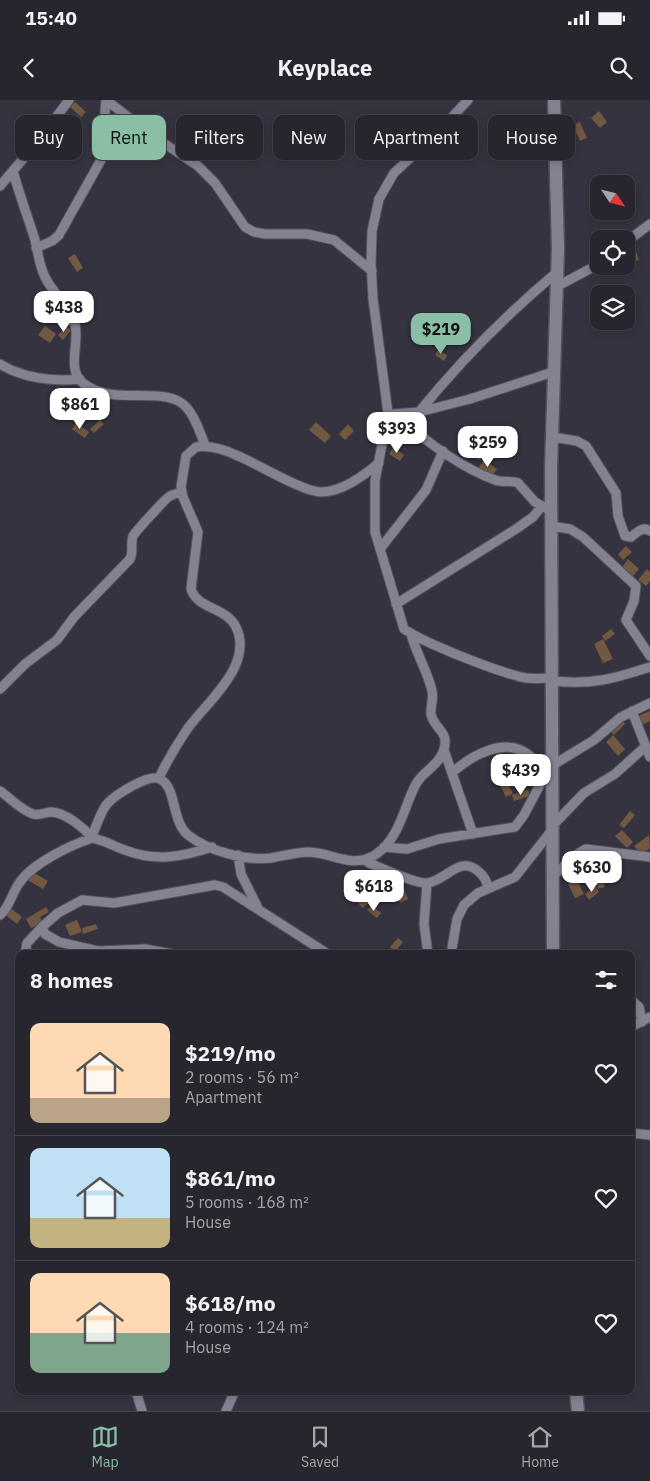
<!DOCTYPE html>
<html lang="en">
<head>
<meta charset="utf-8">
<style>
	body { margin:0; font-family:"IBM Plex Sans",sans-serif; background:#2f2e37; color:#f1f3f6; height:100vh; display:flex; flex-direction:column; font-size:19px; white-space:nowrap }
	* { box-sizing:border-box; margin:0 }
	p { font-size:16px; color:#a4a5aa }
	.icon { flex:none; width:28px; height:28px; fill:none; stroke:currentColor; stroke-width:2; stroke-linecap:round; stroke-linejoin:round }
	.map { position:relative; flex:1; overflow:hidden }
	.side { position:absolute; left:15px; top:850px; width:620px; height:445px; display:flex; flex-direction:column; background:#27262f; border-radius:10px; box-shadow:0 2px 8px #0003,0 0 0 1px #43434b }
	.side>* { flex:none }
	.hud { position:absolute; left:15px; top:15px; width:620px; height:45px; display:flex; gap:10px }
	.needle { width:32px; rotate:125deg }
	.tools { position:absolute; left:590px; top:75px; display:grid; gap:10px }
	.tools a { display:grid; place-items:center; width:45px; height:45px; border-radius:10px; background:#27262f; box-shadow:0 2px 8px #0003,0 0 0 1px #43434b; font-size:25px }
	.price { position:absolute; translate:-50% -42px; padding:0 11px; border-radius:10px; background:#fff; color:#222; font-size:16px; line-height:32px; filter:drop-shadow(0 1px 2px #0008) }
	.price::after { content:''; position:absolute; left:50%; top:30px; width:15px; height:11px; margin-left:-8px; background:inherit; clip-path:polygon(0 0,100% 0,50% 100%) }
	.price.selected { background:#8abfa5; color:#111 }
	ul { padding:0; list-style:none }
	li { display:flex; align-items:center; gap:15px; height:125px; padding:0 15px }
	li+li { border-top:1px solid #43434b }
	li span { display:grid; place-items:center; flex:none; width:140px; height:100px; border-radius:10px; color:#555 }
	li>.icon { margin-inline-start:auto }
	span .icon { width:60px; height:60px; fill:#fffc; stroke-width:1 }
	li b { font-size:21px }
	h2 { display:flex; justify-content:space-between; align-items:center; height:60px; padding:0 15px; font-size:21px }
	.tag { padding:0 18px; border-radius:10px; background:#27262f; box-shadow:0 2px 8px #0003,0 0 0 1px #43434b; font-size:18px; line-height:45px }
	.tag.selected { background:#8abfa5; color:#111 }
	.status { display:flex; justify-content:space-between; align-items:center; height:35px; padding:0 25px; background:#27262f; direction:ltr }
	.status svg { height:14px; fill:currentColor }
	header { display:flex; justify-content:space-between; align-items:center; height:65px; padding:0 15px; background:#27262f; font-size:22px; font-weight:700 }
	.tab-bar { display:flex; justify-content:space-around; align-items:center; height:70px; border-top:1px solid #43434b; background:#27262f; font-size:14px; color:#a4a5aa }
	.tab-bar a { display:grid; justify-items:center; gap:2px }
	.tab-bar .selected { color:#8abfa5 }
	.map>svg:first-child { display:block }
	.building { fill:#715841 }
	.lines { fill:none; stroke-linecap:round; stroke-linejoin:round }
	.street-casing { stroke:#53525c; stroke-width:11 }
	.secondary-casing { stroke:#53525c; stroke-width:15 }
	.street { stroke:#848291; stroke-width:9 }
	.secondary { stroke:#848291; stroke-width:12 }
</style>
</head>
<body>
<div class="status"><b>15:40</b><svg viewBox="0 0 49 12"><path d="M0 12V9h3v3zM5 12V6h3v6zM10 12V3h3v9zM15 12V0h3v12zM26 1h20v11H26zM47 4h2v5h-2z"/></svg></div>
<header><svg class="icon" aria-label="back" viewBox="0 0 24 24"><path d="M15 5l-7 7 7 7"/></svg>Keyplace<svg class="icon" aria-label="search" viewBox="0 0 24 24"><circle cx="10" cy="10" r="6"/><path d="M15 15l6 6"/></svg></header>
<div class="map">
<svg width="650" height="1311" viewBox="0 0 650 1311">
	<rect width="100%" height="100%" fill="#34333f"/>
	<path class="building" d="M75,2L86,12L81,17L70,7Z
		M115,11L120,15L112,25L107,21Z
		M599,11L607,22L600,28L591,18Z
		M580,22L587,38L580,41L573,25Z
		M109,35L121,45L116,50L104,40Z
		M634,145L639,160L626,164V148Z
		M75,154L83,168L77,172L68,158Z
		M45,226L56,234L50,243L38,235Z
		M66,226L71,230L63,240L58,235Z
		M438,250L447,255L444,261L435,255Z
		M100,320L104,324L94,333L90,329Z
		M316,322L331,336L325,343L309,330Z
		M76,323L89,332L85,338L72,329Z
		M348,324L354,331L345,340L339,334Z
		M480,331L484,339L473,345L469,337Z
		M502,344L507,352L496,359L491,351Z
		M472,345L483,355L479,360L468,351Z
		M394,347L404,355L400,361L389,354Z
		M484,360L497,369L491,377L479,367Z
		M626,446L632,452L623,460L618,454Z
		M628,459L639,469L633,476L622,467Z
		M647,469L650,472V481L646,486L638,480Z
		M611,529L615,534L605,541L602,536Z
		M603,539L613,559L603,563L594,544Z
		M650,611V621L639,626L635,617Z
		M622,620L625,624L614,635L610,631Z
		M613,635L625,649L618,656L606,642Z
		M503,662L507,670L494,676L490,667Z
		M506,680L513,694L506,697L499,683Z
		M528,690L530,696L514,701L512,695Z
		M630,711L635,715L624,728L619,725Z
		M622,730L633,742L627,748L615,736Z
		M649,735L650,748L641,755L634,746Z
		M586,754L591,760L579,772L573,766Z
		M600,770L605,787L598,789L593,772Z
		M31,771L48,781L43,789L26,779Z
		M369,771L372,776L363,782L360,777Z
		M577,780L584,794L575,798L568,784Z
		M595,786L599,792L589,800L585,794Z
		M404,789L408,799L400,803L396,793Z
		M361,791L369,803L362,808L353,796Z
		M371,805L381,813L377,818L367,810Z
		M9,807L22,817L17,824L4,814Z
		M46,807L49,812L40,817L43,823L31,828L26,819Z
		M77,820L82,832L70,836L65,825Z
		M96,824L98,829L83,834L82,828Z
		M398,838L403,842L395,852L390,847Z"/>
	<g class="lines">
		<g class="street-casing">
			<path id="street" d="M106,0L153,36L198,66L215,83L245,127L254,132L265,134H307L334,140L372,171
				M468,0L439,31L394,73L379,99L372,131L371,163L373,199L388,313L375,381V432L404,529C426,544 500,573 526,578C535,579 544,578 553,578
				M13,71C19,94 28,117 35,140C38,152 39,165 45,177C53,194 70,206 75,225C80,242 66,269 83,283C113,308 167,283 187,308C196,318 200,333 205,345
				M0,86L39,40L69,0
				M626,142L650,124
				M36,148L52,141L59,135L101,60L106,0
				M556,187L599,164
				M0,264C22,278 54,282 80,279
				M419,312C461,260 506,215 556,173
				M393,314L419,312L470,299L553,272
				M395,314C423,339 459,367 495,380C503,383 511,380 518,383L535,402L551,411
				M552,337L577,341L586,346L616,393L618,416L625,436L631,437C638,432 642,426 650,431
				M551,426L570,429L583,437L636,486L634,501L626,520L650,556
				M380,449L426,390L443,351
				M396,504L516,429L533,417L541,407
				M553,581C593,585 612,579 650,567
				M0,589L25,564L57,540L74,517L130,459C134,451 130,444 133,436C135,432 167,397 170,396C174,394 178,393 182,392
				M632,611L650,657
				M444,650L473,734
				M553,665L594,640L621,617L650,603
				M453,672C471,656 506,635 530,656C536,662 540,669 545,674
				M159,678C167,661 177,644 188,628C208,601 254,565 236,527C226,507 197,509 191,489L198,432L183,397L181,387L186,356L196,347C210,345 223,349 236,355C256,363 303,392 321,392C342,392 363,376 379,363
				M0,691C10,698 21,710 33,714C39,716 46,712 52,712C66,713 84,728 92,738C104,740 113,746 125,750C155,762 182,757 212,747
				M553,725L584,693L615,674L646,646
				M384,747L407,749L439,739L515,727L524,715L551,664
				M238,755L241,774L259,810L328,854
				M365,760L369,763C382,768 416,784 427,783C447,781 459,754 479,772C484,776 487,782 488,788
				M554,775L579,753L586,749L650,757
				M427,783L424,824L428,854
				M0,815C10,807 12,792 20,782C33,763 71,745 92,738C94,730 102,710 107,704C115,695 149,673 160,679C177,687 171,721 188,735C208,751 246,761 271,758C284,756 296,752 309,752C333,753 352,769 375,755C400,739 403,708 416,684C423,671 438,666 443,652C451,631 434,630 431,614C430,607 434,599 432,591C428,572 416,553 411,534
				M42,827L45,834L59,842L98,851L145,849L172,854
				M452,848L457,819L464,805L478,793L515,777L552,730
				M25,854L27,843L42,827L58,813L82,800L114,803L215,785L223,787L259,810
				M631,900L639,907L642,922
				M631,927L650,917
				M631,1033L650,1035
				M136,1291L142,1311
				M226,1311L235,1291"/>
		</g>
		<g class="secondary-casing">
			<path id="secondary" d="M553,854L551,369L558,148L554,0
				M576,1291L578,1311"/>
		</g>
		<use href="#street" class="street"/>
		<use href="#secondary" class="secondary"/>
	</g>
</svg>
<div class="tools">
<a><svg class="needle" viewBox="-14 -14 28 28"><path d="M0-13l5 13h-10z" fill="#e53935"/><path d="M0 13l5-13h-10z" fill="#a4a5aa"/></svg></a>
<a><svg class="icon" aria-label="locate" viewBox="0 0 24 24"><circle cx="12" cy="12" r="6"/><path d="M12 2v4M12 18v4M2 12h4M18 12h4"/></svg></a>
<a><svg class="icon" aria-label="layers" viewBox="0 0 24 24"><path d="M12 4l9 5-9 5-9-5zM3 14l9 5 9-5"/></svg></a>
</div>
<b class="price" style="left:64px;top:233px">$438</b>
<b class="price selected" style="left:441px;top:255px">$219</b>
<b class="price" style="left:80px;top:330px">$861</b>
<b class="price" style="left:397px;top:354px">$393</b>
<b class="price" style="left:488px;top:368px">$259</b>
<b class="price" style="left:521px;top:696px">$439</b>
<b class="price" style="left:592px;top:793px">$630</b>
<b class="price" style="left:374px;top:812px">$618</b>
<div class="hud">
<a class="tag">Buy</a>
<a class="tag selected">Rent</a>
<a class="tag">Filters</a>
<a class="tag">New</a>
<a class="tag">Apartment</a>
<a class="tag">House</a>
</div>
<section class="side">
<h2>8 homes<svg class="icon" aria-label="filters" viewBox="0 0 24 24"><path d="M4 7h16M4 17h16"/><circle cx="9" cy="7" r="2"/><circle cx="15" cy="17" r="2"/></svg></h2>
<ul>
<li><span style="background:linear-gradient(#ffd9b3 75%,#b9a48a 0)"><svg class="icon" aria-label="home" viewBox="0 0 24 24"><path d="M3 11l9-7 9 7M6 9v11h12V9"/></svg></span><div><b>$219/mo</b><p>2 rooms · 56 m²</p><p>Apartment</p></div><svg class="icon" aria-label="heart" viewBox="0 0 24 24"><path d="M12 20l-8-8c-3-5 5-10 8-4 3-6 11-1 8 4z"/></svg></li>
<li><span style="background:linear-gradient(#bfe0f5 70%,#c2b280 0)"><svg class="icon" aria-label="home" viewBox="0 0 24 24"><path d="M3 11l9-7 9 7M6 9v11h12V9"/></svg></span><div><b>$861/mo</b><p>5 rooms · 168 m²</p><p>House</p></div><svg class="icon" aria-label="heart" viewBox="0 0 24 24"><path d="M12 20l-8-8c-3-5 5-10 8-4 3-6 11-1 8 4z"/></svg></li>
<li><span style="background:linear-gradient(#ffd9b3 60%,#7fa58c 0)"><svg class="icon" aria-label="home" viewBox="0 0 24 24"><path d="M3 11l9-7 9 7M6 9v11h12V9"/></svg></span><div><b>$618/mo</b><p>4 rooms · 124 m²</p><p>House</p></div><svg class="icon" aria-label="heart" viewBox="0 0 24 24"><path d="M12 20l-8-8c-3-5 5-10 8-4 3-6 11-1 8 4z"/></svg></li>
</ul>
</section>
</div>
<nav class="tab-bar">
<a class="selected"><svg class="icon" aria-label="map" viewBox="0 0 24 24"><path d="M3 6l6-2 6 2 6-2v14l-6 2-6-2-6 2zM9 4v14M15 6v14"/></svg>Map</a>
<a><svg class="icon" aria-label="saved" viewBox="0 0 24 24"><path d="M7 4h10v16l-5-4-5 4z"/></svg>Saved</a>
<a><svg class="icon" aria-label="home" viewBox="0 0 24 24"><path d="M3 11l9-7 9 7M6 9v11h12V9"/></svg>Home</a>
</nav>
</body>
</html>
